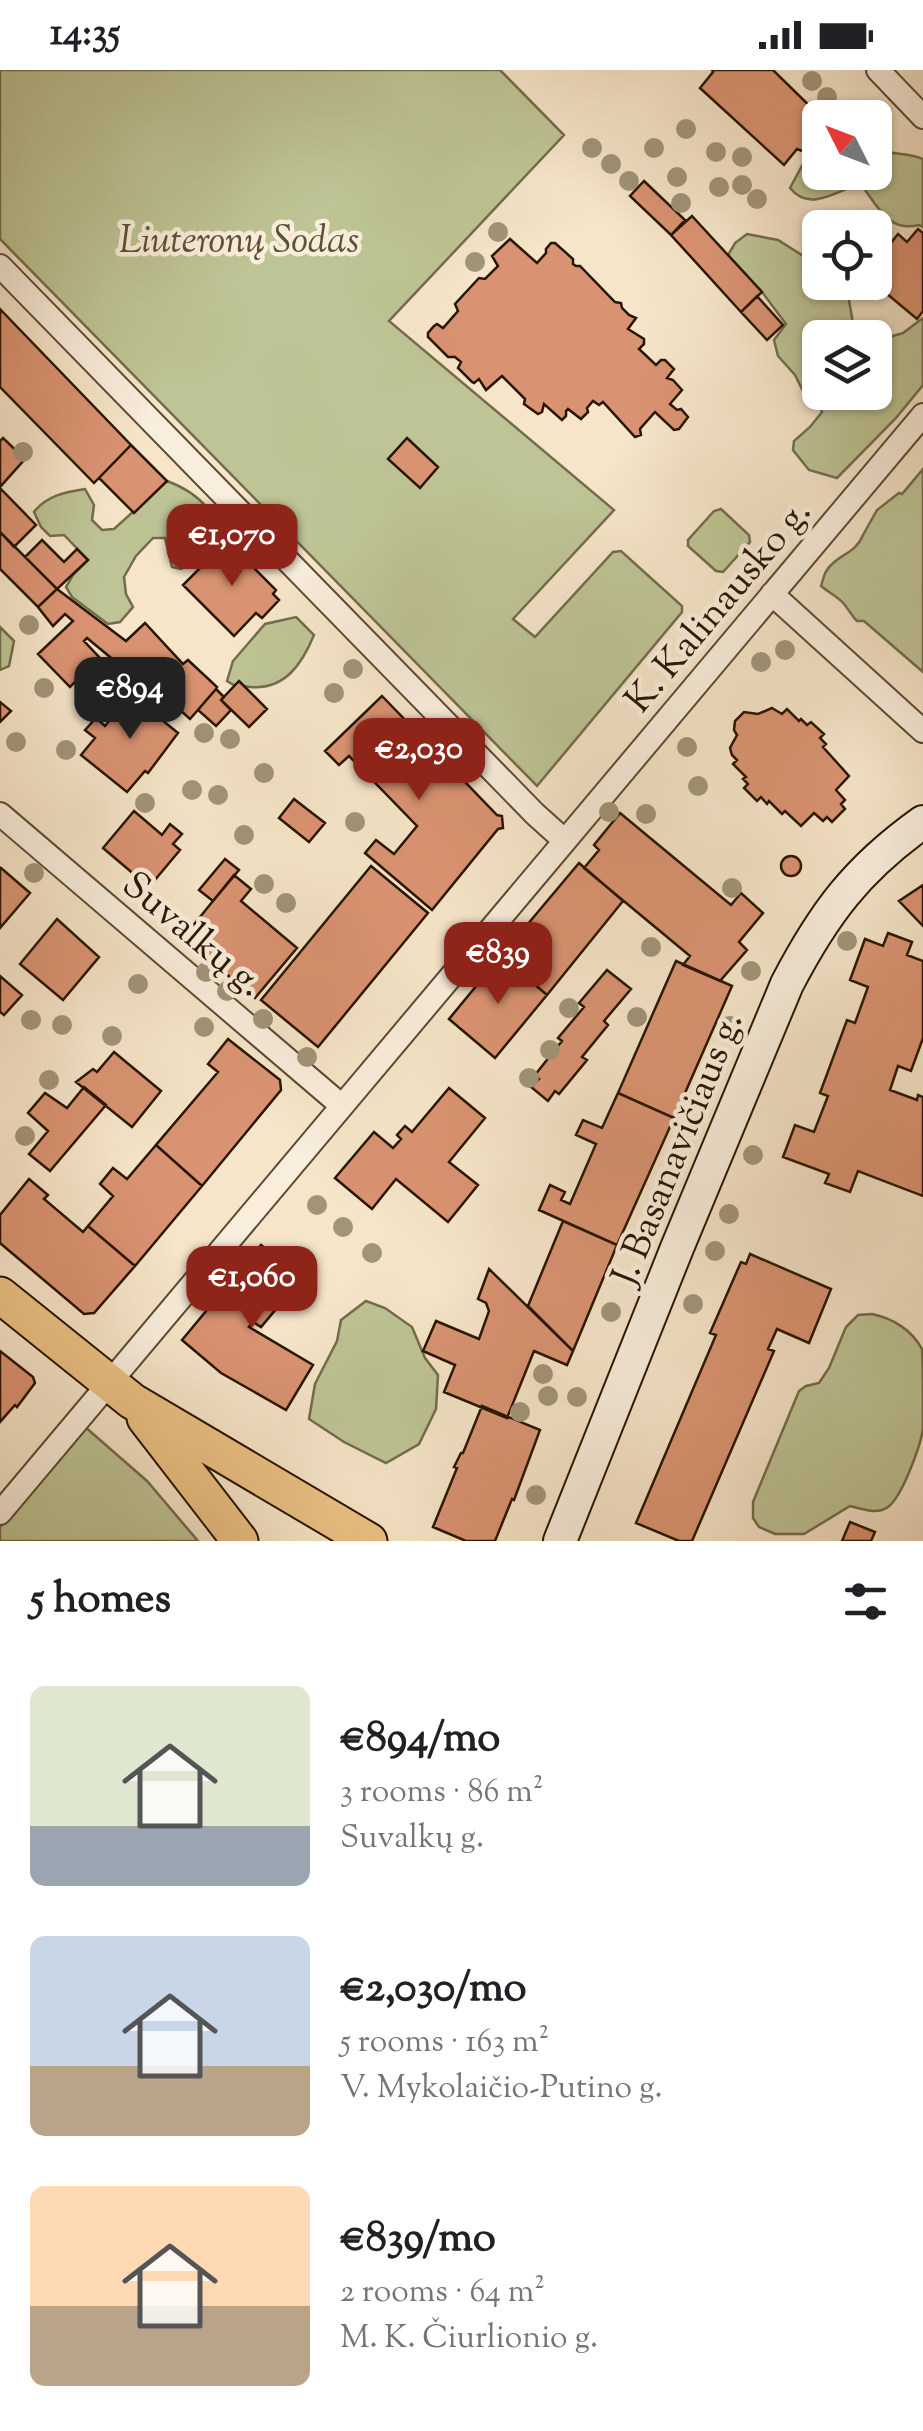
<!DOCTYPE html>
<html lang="en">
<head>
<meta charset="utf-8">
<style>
	body { margin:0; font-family:"Sorts Mill Goudy",serif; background:#f2f2f2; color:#202124; height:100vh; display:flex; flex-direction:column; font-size:38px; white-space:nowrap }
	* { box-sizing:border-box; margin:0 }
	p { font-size:32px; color:#757577 }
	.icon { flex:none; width:55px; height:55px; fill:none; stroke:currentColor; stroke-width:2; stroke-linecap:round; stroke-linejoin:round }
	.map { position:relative; height:1471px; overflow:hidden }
	.panel { display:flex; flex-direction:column; background:#fff; flex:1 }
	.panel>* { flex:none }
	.needle { width:65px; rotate:312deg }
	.tools { position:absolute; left:802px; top:30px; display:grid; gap:20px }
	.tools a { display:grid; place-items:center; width:90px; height:90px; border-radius:15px; background:#fff; box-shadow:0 2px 8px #0004; font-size:50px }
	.price { position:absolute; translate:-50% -85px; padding:0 22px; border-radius:20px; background:#8f2418; color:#fff; font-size:32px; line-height:65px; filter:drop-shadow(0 2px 5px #0008) }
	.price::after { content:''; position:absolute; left:50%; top:60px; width:30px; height:22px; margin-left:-15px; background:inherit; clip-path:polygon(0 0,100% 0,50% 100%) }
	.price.current { background:#222; color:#fff }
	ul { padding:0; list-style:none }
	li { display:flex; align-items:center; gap:30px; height:250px; padding:0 30px }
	li span { display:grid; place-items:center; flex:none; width:280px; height:200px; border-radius:15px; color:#555 }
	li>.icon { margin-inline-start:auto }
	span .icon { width:120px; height:120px; fill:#fffc; stroke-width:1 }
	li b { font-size:42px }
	h2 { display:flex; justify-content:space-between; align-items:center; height:120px; padding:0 30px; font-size:42px }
	.status { display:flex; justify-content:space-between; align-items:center; height:70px; padding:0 50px; background:#fff; direction:ltr }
	.status svg { height:28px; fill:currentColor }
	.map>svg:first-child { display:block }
	.green { fill:#bec495; stroke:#736c4b; stroke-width:2.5 }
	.building { fill:#da9372; stroke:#281501; stroke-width:2.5 }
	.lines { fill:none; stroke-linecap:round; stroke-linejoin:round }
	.street-casing { stroke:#5c4933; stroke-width:26 }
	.secondary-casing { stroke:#281501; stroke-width:36 }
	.primary-casing { stroke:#281501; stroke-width:39 }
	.street { stroke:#f9eedc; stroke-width:22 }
	.secondary { stroke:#f9eedc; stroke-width:32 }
	.primary { stroke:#ebc284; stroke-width:35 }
	.tree { fill:#a19478 }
	.labels { text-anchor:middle; stroke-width:9; stroke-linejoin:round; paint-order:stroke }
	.park-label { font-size:38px; font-style:italic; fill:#5c5235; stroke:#f9eedc }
	.street-label { font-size:38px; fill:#281501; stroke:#f9eedc }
</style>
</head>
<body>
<div class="status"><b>14:35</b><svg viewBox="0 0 49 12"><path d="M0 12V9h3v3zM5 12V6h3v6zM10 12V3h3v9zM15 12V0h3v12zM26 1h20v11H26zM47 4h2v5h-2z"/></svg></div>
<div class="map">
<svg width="923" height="1471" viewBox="0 0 923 1471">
	<rect width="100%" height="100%" fill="#f6e5c9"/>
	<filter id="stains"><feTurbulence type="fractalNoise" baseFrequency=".002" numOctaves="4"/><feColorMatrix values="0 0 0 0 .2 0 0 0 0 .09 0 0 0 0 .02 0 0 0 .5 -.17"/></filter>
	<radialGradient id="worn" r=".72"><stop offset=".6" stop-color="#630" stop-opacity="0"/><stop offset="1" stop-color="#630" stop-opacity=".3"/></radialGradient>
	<path class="green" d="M0,0H500L564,65L389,251L614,440L513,549L535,567L613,482L621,481L682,536V542L537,716L0,169Z
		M875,79C891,85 907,82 923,89V157L919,155C888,163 877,135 860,113C836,122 809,142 790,118L803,94L820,83V102H875Z
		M747,164L778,170L805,187L820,191V212L846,213L854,259L868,267L820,268V322H875V271L903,263L923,248V315L896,348L837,408L809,400L793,380L794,371L810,357L822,342L817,327L803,321L795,305L778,286L774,270L786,254L762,222L728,185L735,173Z
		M923,399V602L864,551H857C851,545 849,540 844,534C840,528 828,522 821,516C823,510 824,504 827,500C837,484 855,485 863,465L877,440L899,423L902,424Z
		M167,411C194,421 233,449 208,481C202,488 190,494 181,499L172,497L165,468H153L136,486L124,507L126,524L133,537L120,552L108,554L72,527L66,517L73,505L88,490L64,465L50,466L41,457L34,442C46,426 65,422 85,419L94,435L92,450L102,460L114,459Z
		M721,439L749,465L750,472L723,502L716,501L688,476V470L714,441Z
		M296,547L314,565C302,594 285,620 250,617C240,616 235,617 227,611L233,591L265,554Z
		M0,557L14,571L9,596L0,600Z
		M366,1231L385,1238L412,1257L425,1288L438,1305L436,1339L419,1374L386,1393L344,1372L309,1349L315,1314L337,1271L341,1250Z
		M872,1244C892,1248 912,1260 922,1279C923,1288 923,1346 923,1358C921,1375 902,1427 888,1437C877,1445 863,1439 850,1436L804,1464H775L759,1457L753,1448V1432L799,1321L806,1316L819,1313L829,1298L846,1257L858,1245Z
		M84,1356L147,1411L198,1471H0V1457Z"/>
	<path class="building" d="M712,0H773L822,48L820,54L810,66L811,73L809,78L802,81L797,79L784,95L700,18L713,2Z
		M644,111L685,150L671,165L630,126Z
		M692,146L762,222L741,242L671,165Z
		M918,159L923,163V241L917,249L874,213L887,198L877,190L898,164L907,172Z
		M510,169L537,193L546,183V179L551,173H555L573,189V194L576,196H580L615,232L621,233L622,238L629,245L636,248L628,259L644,269V274L639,279L656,295L661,290H665L674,299L667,308L673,310L682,320L670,334L677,340L681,339L688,347L679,359L674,360L655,342L640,359L641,365L635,367L603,332L599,335L593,331L587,338L588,342L581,349L568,339L566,341V346L562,350L544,334L542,342L538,344L524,334L525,329L502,306L486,320L479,309L474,313L472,312L458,298L461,292L455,287H448L428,267V263L434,256L437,254L443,258L458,241L455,234L479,208L485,209L498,196L492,186Z
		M757,226L783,255L767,270L741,242Z
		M0,239L131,375L94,413L0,317Z
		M3,368L25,389L0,417V371Z
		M407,368L438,397L420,418L388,389Z
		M131,375L167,411L134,443L99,408Z
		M0,418L36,455L14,477L0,462Z
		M0,462L57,519L38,537L0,499Z
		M42,470L64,492L77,479L88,490L57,519L25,487Z
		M227,471L276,520L273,524L279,530L262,548L256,543L234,566L183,515Z
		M57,519L126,571L145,553L183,594L188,590L217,617L216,619L190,649L149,612L141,620L113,596L116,592L87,568L84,571L99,587L70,617L38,584L73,551L65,544L53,556L38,537Z
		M239,611L267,639L249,657L221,630Z
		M216,619L224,627L221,630L231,640L216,656L198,640Z
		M130,625L143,636L150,627L168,642L162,650L178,663L148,703L145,701L127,722L81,685L95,668L85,660L96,648L105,656Z
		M382,626L497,745L502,746L503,758L498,759L432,840L365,783L376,770L394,784L417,756L349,686L339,695L325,681Z
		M0,632L11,641L0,652Z
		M772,638L782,644L787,639L799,651L801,649L807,655L811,652L824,664L820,668L826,674L823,677L849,706L836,720L845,730L841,734L845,739L832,752L827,747L823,751L814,743L801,756L785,741L782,744L769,731L767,734L761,727L757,731L744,718L748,714L743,709L746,707L733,694L737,690L732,685L730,678L737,665L734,660L735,651L744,642L758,644Z
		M294,729L325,753L309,772L279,748Z
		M134,741L162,765L170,754L182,764L173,774L180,780L149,817L103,778Z
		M620,743L731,835L741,823L763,843L739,872L747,880L720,911L683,895L690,886L584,798L599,780L594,775Z
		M781 796a10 10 0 1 1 20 0a10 10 0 1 1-20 0Z
		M225,789L239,800L213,831L199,820Z
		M579,793L623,831L547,925L501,886Z
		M371,796L428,843L318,977L261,930Z
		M1,798L30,823L0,858V800Z
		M234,805L251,819L241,831L297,878L255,928L183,868Z
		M923,815V856L899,831Z
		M57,849L99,887L63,930L20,894Z
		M888,863L912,872L907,885L923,891V968L911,1001L898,996L890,1020L917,1030L918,1025L923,1027V1126L858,1101L850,1122L825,1113L829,1104L783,1087L795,1055L814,1062L828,1026L820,1023L847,950L855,953L868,917L850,910L865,869L883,876Z
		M501,886L547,925L495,988L449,949Z
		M676,891L732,916L674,1048L618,1023Z
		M607,900L631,919L604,951L608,955L582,987L587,990L559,1024L555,1021L548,1031L531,1017L539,1009L535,1005L562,971L558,968L584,937L579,933Z
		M0,906L22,925L4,945L0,942Z
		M228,969L280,1010L281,1020L202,1116L156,1075L218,1002L208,994Z
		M114,982L161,1021L132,1057L76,1012L93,999L97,1002Z
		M84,1017L106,1035L50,1101L29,1084L48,1061L28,1043L45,1023L67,1038Z
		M449,1018L485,1048L449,1092L478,1115L448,1152L396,1109L372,1139L335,1108L374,1062L393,1078L401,1069L397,1065L405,1056L412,1062Z
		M618,1023L674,1048L617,1175L539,1140L550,1115L565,1122L561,1130L570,1134L596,1074L576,1065L583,1050L602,1058Z
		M156,1075L202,1116L135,1196L88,1156L113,1126L100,1114L113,1098L127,1109Z
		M29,1109L48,1125L44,1129L83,1162L88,1156L135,1196L94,1243L84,1244L0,1173V1145Z
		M563,1151L617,1175L573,1281L528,1236Z
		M261,1175L302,1208L261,1257L253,1252L249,1257L313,1295L286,1340L221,1303L182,1270Z
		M750,1184L831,1219L809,1273L777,1259L768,1279L774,1281L692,1471H679L636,1453L716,1265L710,1263L741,1192L746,1194Z
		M489,1199L573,1281L567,1295L534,1281L507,1348L444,1322L455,1295L423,1281L436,1251L479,1269L489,1241L486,1233L478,1229Z
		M0,1281L33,1307L35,1313L17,1337L15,1335L0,1352Z
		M482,1336L540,1360L514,1430L512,1429L495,1471H466L433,1457L457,1398L454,1397L461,1383H463Z
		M850,1452L875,1462L871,1471H842Z"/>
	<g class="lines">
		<g class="street-casing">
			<path id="street" d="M878,0L923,47
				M0,196L535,744L565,771
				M772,524L923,661
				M0,744L342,1036
				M0,1443L923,345"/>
		</g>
		<g class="secondary-casing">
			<path id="secondary" d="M560,1471L677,1178L787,914C824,843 857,799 923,752"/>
		</g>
		<g class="primary-casing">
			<path id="primary" d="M0,1225L132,1331L369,1471
				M145,1348L240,1471"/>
		</g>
		<use href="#street" class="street"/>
		<use href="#secondary" class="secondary"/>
		<use href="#primary" class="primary"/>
	</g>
	<g class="tree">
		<circle cx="812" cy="11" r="10"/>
		<circle cx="827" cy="27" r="10"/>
		<circle cx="686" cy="59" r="10"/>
		<circle cx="592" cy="78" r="10"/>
		<circle cx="654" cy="78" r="10"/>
		<circle cx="716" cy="82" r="10"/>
		<circle cx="742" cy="87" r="10"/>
		<circle cx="611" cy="94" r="10"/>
		<circle cx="677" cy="107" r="10"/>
		<circle cx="629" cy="111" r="10"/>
		<circle cx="742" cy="115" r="10"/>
		<circle cx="719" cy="117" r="10"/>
		<circle cx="757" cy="129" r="10"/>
		<circle cx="681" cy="133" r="10"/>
		<circle cx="498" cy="162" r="10"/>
		<circle cx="475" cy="192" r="10"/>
		<circle cx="23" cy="382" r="10"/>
		<circle cx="29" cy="555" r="10"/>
		<circle cx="785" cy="580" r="10"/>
		<circle cx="761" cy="592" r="10"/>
		<circle cx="353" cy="599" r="10"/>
		<circle cx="44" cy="618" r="10"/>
		<circle cx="334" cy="623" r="10"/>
		<circle cx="204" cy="663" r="10"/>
		<circle cx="230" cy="669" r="10"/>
		<circle cx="16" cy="672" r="10"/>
		<circle cx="687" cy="677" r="10"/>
		<circle cx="66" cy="680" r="10"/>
		<circle cx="264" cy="703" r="10"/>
		<circle cx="698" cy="716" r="10"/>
		<circle cx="192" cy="720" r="10"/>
		<circle cx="218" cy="725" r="10"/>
		<circle cx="145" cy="733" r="10"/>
		<circle cx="609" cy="742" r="10"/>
		<circle cx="646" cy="744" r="10"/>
		<circle cx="355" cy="752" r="10"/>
		<circle cx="244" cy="765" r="10"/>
		<circle cx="34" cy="803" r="10"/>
		<circle cx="264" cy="814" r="10"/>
		<circle cx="732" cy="818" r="10"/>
		<circle cx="286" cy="833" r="10"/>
		<circle cx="847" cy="871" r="10"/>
		<circle cx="651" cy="877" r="10"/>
		<circle cx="751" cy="901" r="10"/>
		<circle cx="206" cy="902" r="10"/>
		<circle cx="138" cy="914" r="10"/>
		<circle cx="227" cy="921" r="10"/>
		<circle cx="569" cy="938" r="10"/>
		<circle cx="637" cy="947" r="10"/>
		<circle cx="263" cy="949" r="10"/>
		<circle cx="31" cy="950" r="10"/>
		<circle cx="62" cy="955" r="10"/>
		<circle cx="730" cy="956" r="10"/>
		<circle cx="204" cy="957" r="10"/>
		<circle cx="112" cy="966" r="10"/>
		<circle cx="550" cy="980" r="10"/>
		<circle cx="307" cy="987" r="10"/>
		<circle cx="529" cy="1008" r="10"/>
		<circle cx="49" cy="1010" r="10"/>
		<circle cx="25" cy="1066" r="10"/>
		<circle cx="753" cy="1085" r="10"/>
		<circle cx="317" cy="1135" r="10"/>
		<circle cx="729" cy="1144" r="10"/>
		<circle cx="343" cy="1157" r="10"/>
		<circle cx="715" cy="1181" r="10"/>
		<circle cx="372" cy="1183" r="10"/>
		<circle cx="693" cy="1234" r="10"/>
		<circle cx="611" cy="1242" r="10"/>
		<circle cx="543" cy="1304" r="10"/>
		<circle cx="548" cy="1326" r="10"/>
		<circle cx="577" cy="1327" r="10"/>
		<circle cx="520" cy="1342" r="10"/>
		<circle cx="536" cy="1425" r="10"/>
	</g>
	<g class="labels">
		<g class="park-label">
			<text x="239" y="182">Liuteronų Sodas</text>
		</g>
		<g class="street-label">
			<text transform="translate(717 535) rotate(-50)" y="13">K. Kalinausko g.</text>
			<text transform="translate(194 863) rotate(40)" y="13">Suvalkų g.</text>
			<text transform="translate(676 1078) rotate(-68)" y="13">J. Basanavičiaus g.</text>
		</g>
	</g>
	<rect width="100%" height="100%" filter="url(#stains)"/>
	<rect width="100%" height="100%" fill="url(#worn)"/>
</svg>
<div class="tools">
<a><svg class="needle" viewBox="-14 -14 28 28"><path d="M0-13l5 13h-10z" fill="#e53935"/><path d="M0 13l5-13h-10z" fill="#757577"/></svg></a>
<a><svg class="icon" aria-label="locate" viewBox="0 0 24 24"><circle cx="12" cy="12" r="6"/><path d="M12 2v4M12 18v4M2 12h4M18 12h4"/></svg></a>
<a><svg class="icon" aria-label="layers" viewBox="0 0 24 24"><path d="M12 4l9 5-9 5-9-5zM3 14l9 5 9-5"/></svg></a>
</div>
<b class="price" style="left:232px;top:519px">€1,070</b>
<b class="price current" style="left:130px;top:672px">€894</b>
<b class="price" style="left:419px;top:733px">€2,030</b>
<b class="price" style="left:498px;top:937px">€839</b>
<b class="price" style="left:252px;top:1261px">€1,060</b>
</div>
<section class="panel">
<h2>5 homes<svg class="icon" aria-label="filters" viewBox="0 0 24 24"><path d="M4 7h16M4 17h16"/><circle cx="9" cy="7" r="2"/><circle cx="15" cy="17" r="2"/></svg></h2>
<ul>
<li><span style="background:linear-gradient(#dfe7d0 70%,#9aa5b1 0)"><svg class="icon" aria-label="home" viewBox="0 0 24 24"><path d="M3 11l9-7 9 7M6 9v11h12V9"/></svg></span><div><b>€894/mo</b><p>3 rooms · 86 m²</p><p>Suvalkų g.</p></div></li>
<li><span style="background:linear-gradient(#c9d6e8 65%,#b9a48a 0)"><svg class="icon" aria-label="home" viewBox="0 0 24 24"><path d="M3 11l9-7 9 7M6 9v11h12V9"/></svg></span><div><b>€2,030/mo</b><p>5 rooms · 163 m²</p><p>V. Mykolaičio-Putino g.</p></div></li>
<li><span style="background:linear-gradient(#ffd9b3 60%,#b9a48a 0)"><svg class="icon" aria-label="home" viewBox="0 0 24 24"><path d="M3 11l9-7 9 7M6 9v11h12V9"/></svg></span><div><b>€839/mo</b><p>2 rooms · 64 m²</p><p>M. K. Čiurlionio g.</p></div></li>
</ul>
</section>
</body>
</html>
